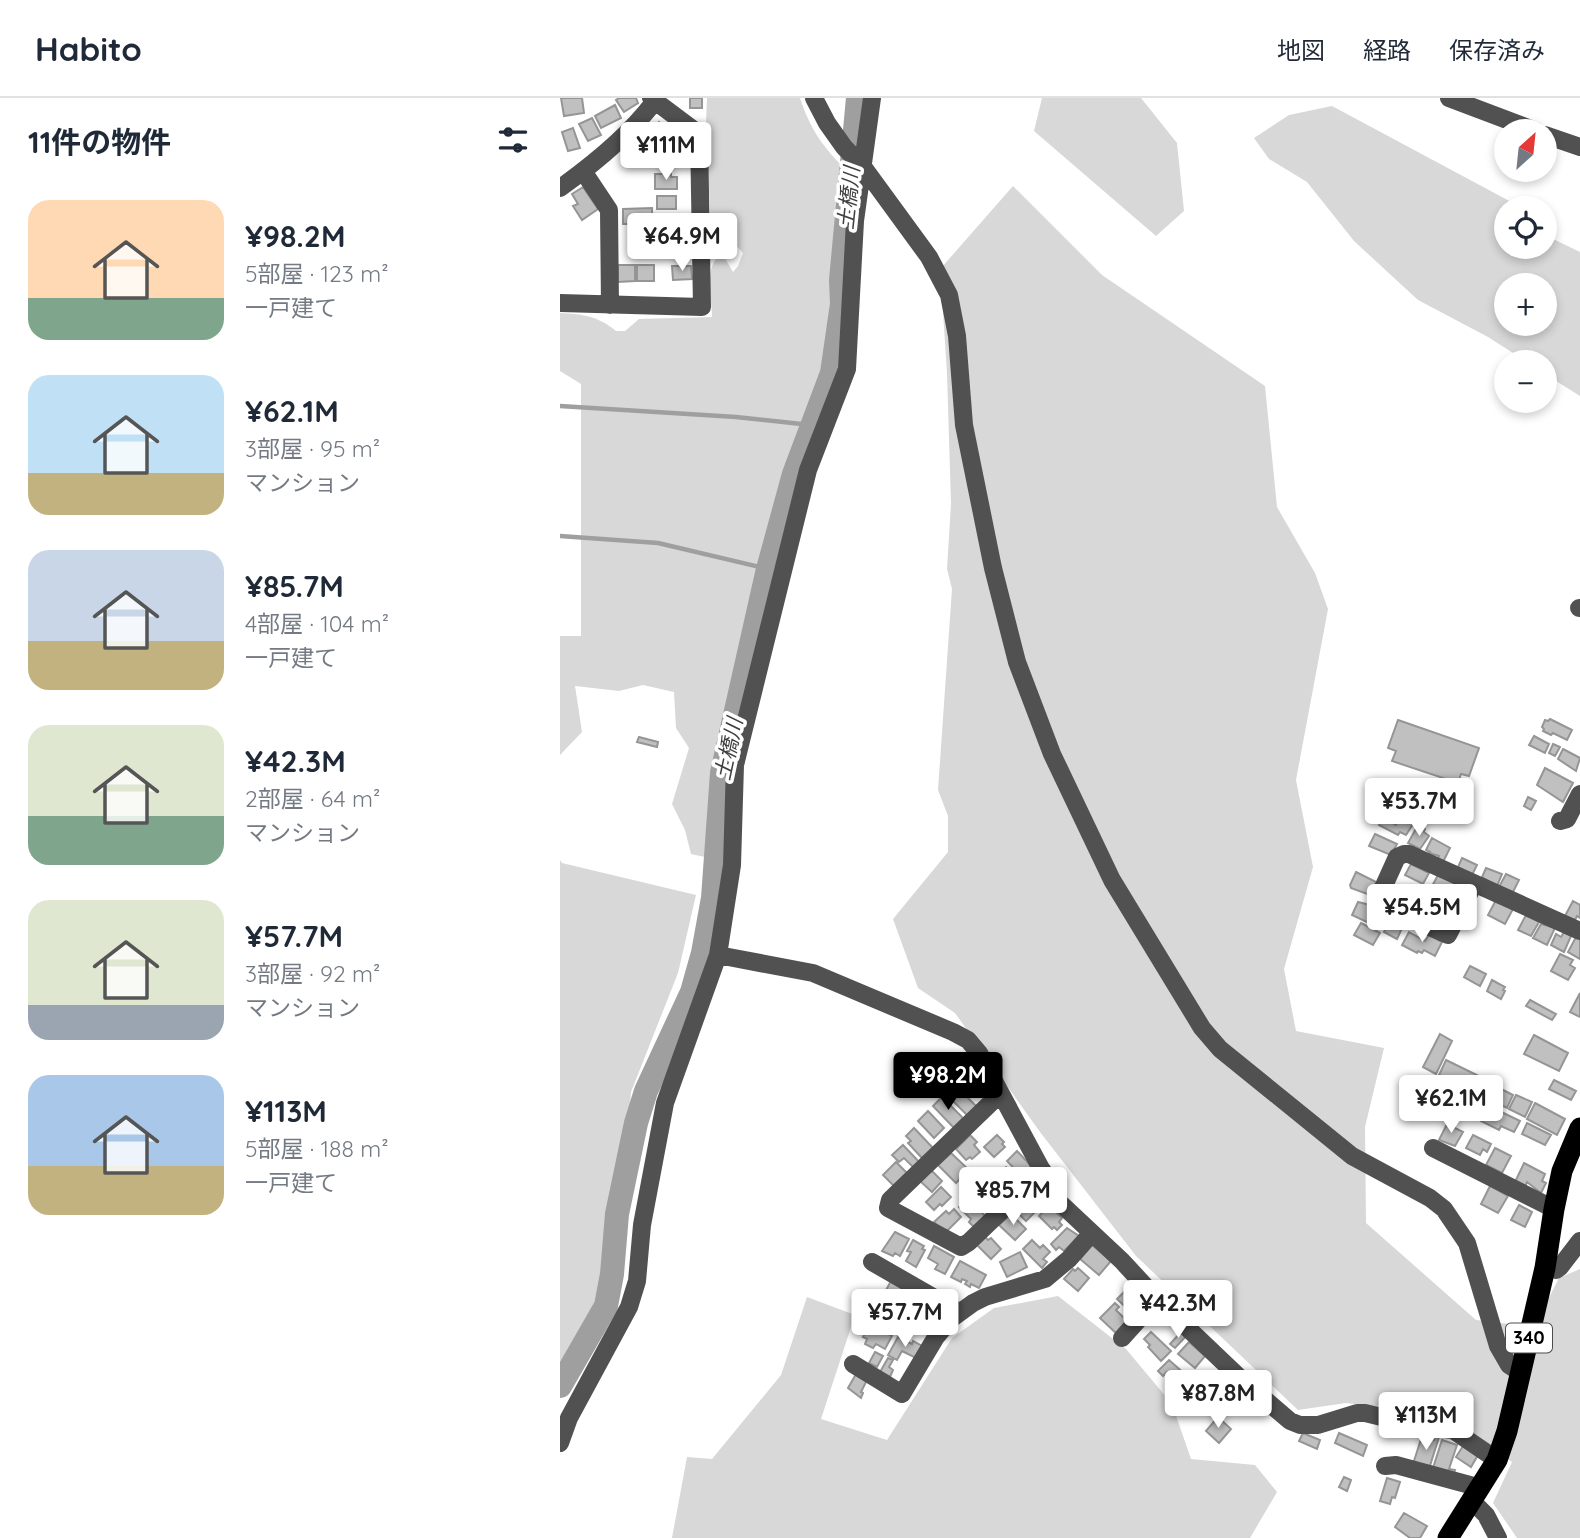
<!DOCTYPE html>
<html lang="ja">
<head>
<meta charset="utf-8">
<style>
	body { margin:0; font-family:Quicksand,"Noto Sans JP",sans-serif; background:#f6f6f7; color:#1f2937; height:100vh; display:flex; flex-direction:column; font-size:26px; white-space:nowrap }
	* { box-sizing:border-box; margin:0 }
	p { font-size:23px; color:#747a83 }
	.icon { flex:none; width:38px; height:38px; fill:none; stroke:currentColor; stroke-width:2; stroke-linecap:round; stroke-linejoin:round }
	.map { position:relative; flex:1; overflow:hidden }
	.panel { display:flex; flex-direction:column; background:#fff; width:560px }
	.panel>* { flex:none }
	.needle { width:46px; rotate:27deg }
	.fabs { position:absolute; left:934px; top:21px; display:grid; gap:14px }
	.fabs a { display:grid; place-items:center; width:63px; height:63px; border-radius:50%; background:#fff; box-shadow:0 4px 10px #0003; font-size:35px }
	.price { position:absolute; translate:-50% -60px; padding:0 16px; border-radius:7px; background:#fff; color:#222; font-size:23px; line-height:46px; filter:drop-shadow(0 2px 4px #0008) }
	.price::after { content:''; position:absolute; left:50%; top:42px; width:21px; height:16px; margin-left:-10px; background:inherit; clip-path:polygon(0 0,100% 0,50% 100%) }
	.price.active { background:#000; color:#fff }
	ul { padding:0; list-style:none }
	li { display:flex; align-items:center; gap:21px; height:175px; padding:0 28px }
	li span { display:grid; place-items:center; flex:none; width:196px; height:140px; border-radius:21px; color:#555 }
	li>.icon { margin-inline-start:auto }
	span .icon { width:84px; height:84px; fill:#fffc; stroke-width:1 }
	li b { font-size:30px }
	h2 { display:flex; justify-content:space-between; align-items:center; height:84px; padding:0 28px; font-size:30px }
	header { display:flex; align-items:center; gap:42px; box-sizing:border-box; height:98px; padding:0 35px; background:#fff; border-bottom:2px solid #e0e1e3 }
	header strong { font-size:33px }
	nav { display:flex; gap:38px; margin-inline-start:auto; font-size:24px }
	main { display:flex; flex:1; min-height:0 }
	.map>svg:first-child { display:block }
	.green { fill:#d8d8d8; fill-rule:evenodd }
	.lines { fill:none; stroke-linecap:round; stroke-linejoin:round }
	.stream { stroke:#9f9f9f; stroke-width:4.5 }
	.river { stroke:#9f9f9f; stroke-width:24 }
	.building { fill:#c0c0c0; stroke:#959595; stroke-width:2 }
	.minor { stroke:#515151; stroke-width:18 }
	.highway { stroke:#000; stroke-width:21 }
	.labels { text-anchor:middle; stroke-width:7; stroke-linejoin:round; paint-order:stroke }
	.shield { fill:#fff; stroke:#4c4c4c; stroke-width:2 }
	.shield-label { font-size:18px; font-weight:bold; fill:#000 }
	.water-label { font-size:21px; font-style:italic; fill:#404040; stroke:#fff }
</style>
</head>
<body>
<header>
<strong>Habito</strong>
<nav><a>地図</a><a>経路</a><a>保存済み</a></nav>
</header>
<main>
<section class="panel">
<h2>11件の物件<svg class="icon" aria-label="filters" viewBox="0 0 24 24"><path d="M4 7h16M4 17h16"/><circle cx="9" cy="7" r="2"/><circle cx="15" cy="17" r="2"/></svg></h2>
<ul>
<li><span style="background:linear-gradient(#ffd9b3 70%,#7fa58c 0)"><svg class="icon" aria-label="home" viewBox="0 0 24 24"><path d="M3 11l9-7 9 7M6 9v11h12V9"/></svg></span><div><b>¥98.2M</b><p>5部屋 · 123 m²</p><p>一戸建て</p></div></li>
<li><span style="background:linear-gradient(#bfe0f5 70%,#c2b280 0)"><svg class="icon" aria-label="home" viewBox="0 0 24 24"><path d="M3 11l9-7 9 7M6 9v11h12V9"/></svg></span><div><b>¥62.1M</b><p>3部屋 · 95 m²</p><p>マンション</p></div></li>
<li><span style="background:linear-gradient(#c9d6e8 65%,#c2b280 0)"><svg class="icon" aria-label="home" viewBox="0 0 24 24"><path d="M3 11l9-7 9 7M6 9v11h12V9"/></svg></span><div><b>¥85.7M</b><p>4部屋 · 104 m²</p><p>一戸建て</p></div></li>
<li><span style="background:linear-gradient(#dfe7d0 65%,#7fa58c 0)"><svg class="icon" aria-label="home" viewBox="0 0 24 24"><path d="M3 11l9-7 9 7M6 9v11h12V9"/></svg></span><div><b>¥42.3M</b><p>2部屋 · 64 m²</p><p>マンション</p></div></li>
<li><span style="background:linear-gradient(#dfe7d0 75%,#9aa5b1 0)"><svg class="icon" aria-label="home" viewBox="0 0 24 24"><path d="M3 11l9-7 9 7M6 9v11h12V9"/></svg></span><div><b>¥57.7M</b><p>3部屋 · 92 m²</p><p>マンション</p></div></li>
<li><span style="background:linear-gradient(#a9c7e8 65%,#c2b280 0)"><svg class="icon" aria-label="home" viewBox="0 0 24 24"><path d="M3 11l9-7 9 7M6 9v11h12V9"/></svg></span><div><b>¥113M</b><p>5部屋 · 188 m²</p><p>一戸建て</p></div></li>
</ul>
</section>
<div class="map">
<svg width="1020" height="1440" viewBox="0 0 1020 1440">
	<rect width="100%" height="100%" fill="#fff"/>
	<path class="green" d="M147,0H240C250,31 263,49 286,72L274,220L267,275L248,319L205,459L154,761L131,756L125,732L112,706L129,650L116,630L114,594L83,587L59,593L15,588L22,634L0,657V538H21V286L0,273V215C23,216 38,218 56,233H65L79,221L152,219C152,201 144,170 159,158L166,162L173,174L178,168L183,155L174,145L151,132L146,24Z
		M482,0H581L617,45L624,113L596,138L474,33Z
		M772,8L955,106L958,110H947V149H985V137L1020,154V298L985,276V264H967L928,239L858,202L794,143L747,84L709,61L694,40L729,17ZM985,187V226H947V187Z
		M453,88L542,177L705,288L717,409L755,475L768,511L736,682L753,769L724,871L736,933L824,950L805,1029L806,1125L916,1222L974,1229L999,1180L1020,1171V1440H957L933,1405L952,1364L887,1317L786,1305L738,1312L576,1158L480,1034L395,915L358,890L333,821L388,754V718L378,692L392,491L387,471L391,406L387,275L382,199L375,177Z
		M0,762L2,765L136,797L118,875L71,994L58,1157L36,1236L0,1294Z
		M498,1198L566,1251L612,1306L631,1361L695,1367L717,1394L690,1440H112L127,1359L152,1361L221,1277L247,1199L295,1217L261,1321L327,1342L392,1240L434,1210Z"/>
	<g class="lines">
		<path class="stream" d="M0,308L176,319L251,327
			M0,438L98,445L208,471"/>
		<path class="river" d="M0,1288L46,1208L52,1176L57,1116L76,1025L86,993L132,894L143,855L153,800L162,675L208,471L234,376L272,275L282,206L281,182L298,0"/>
	</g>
	<path class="building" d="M1,0H22L24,15L4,18Z
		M59,0H76L78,5L64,14L56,2Z
		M130,0H142V10H130Z
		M55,7L61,20L41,30L35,18Z
		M32,20L41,37L28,43L19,26Z
		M99,24L113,34L104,48L90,38Z
		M13,30L20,50L8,53L2,34Z
		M88,44L103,55L93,68L78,57Z
		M111,50H120V68H106V61H111Z
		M95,76H111V79H117V91H95Z
		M23,89L38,111L22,122L13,108L18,106L12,96Z
		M97,98H116V111H97Z
		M92,110V133H81V126H63V111Z
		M100,118H120V133L100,134Z
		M102,143H123V158L102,159Z
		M58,167H75V183L58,184Z
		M77,167H94V183H77Z
		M112,168H131L132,181L113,182Z
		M990,621L1012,632L1007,642L993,635L991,637L983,633L984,631L982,629L985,622L988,623Z
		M838,622L919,650L909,678L901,676L898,685L832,663L836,653L828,650Z
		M974,638L989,646L985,655L969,647Z
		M79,639L98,644L97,649L77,644Z
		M993,646L1000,649L995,658L989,655Z
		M1003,651L1020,660L1016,673L998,661Z
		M985,670L1013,685L1003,704L977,687Z
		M968,699L976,703L971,712L964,708Z
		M841,718L855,723L846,737L840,734L838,737L819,727L823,720L836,727Z
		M858,727L865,731L864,734L869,738L860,751L848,745Z
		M815,736L837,746L831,757L809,748Z
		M872,740L890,750L883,764L878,761L879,758L869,755L870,754L866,752Z
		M902,760L917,767L912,777L898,769Z
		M851,766L869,775L863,786L845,777Z
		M926,770L942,776L937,788L922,779Z
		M796,774L816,784L810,797L791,790L790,787Z
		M946,776L959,782L953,794L939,789Z
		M878,777L897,786L891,798L872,788Z
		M847,791L851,793L853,791L863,796L856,811L841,804Z
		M936,802L953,811L945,826L928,817Z
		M1013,803L1020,807V820L1017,818L1015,822L1005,818Z
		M798,804L810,807L808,810L817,815L811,826L792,817Z
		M966,817L979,824L971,838L958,832Z
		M830,821L843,828L837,841L824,834Z
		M801,825L820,835L813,847L794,837Z
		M981,826L995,830L987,847L973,840Z
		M849,834L865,843L869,837L882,844L875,858L864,852L862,855L858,853L857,855L842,847Z
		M1004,834L1011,838L1004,854L991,847L996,836L1001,839Z
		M1016,839L1020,841V861L1008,854Z
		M1000,856L1013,862L1010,867L1015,870L1008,882L991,873Z
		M910,868L926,876L920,888L904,879Z
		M932,882L945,889L943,892L945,893L941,901L927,893Z
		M1020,895V919L1010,914Z
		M970,902L996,916L992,922L966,908Z
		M880,936L892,943L876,976L863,969Z
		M974,937L1008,955L999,973L964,956Z
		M886,962L929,983L921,998L879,977Z
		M410,968L426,984L415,994L400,978Z
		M994,982L1016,993L1011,1002L989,991Z
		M931,986L953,997L947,1010L925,999Z
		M397,989L417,1009L408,1018L388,998Z
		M956,997L972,1004L965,1019L949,1011Z
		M382,999L403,1020L394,1030L373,1008Z
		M975,1005L1005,1021L997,1037L967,1021Z
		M929,1008L960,1023L954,1034L941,1028L939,1032L921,1023Z
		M368,1013L384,1030L374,1040L358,1023Z
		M967,1025L991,1037L985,1047L962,1036Z
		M887,1026L903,1034L895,1048L879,1042Z
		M354,1030L373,1050L362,1060L348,1045L351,1043L346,1038Z
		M410,1037L417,1044L414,1047L420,1054L412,1061L410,1059L406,1062L396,1051Z
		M437,1037L444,1044L442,1046L445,1049L434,1059L424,1049Z
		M913,1037L931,1046L927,1054L923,1051L920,1057L906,1050Z
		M343,1047L360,1065L354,1070L344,1060L339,1064L332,1057Z
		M935,1050L951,1058L942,1075L926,1067Z
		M457,1053L474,1071L464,1081L447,1063Z
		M391,1055L409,1072L396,1085L378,1067Z
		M336,1064L348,1076L335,1089L323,1077Z
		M964,1065L985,1076L982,1083L986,1085L981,1095L967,1084L965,1089L955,1084Z
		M446,1069L461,1084L452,1092L437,1077Z
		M370,1071L382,1083L372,1094L359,1082Z
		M930,1088L948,1098L938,1115L921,1106Z
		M381,1089L391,1099L382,1108L380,1106L374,1112L366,1104Z
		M473,1092L485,1104L466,1123L454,1111Z
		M408,1100L426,1119L415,1130L409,1124L411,1121L399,1109Z
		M959,1107L972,1114L965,1129L951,1122Z
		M489,1108L502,1120L499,1124L502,1127L497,1132L494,1129L492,1131L479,1118Z
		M394,1111L401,1119L385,1135L374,1124L386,1113L389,1116Z
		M451,1116L466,1131L455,1142L439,1127Z
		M507,1130L519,1138L504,1153L499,1149L496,1152L491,1146Z
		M335,1134L349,1141L340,1158L335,1155L333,1158L322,1153Z
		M425,1139L428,1142L431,1140L441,1151L431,1161L417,1147Z
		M353,1142L364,1148L362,1151L365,1152L356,1169L346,1163L351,1154L347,1153Z
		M472,1142L480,1150L483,1147L490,1154L483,1161L487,1164L482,1170L463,1151Z
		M532,1147L551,1163L539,1177L520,1161Z
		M374,1148L394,1159L385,1176L375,1171L378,1166L368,1160Z
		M460,1154L467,1169L447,1179L440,1164Z
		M400,1163L426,1177L419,1190L411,1186L410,1189L405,1186L407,1183L402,1181L401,1184L391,1179Z
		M518,1170L529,1180L518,1193L504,1181L513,1171L515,1173Z
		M332,1181L347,1189L343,1197L347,1199L343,1206L338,1204L335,1211L320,1203Z
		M573,1185L589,1201L574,1217L557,1201Z
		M358,1201L372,1209L360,1233L345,1225Z
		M555,1205L559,1209L556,1212L569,1225L558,1237L540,1220Z
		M310,1226L332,1238L325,1251L316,1246L313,1250L305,1246L307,1241L303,1239Z
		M622,1233L627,1237L615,1250L610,1246Z
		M591,1234L611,1253L601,1263L588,1249L590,1247L584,1241Z
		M338,1239L352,1246L353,1243L362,1248L356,1260L342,1253L337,1262L328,1257Z
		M629,1244L645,1258L635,1270L618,1256Z
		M315,1254L323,1258L317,1269L309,1265Z
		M328,1260L333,1262L329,1269L333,1272L330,1279L320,1274Z
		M609,1262L627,1278L616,1289L606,1280L610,1277L607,1274L603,1278L598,1273Z
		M296,1276L307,1282L301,1294L303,1295L301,1300L288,1290Z
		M654,1279L663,1288L653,1299L643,1291Z
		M668,1289L679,1299L665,1314L661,1310L656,1314L650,1309Z
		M658,1319L671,1331L659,1345L646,1333Z
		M743,1335L760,1342L757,1351L739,1343Z
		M779,1335L807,1347L803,1358L775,1345Z
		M876,1337L879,1339L869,1371L853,1366L862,1338L874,1342Z
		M882,1342L897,1347L889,1371L895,1372L893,1377L873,1370Z
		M903,1348L918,1357L911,1369L896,1359Z
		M784,1379L791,1382L787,1393L779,1389Z
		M827,1380L840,1384L835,1400L832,1399L830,1406L820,1403Z
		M844,1415L867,1428L860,1440H850L835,1429Z"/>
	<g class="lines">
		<path class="minor" d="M254,0L267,25L284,49L304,70L369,159L389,197L397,238L404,327L433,470L457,564L492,656L552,782L642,930L660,951L792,1058L870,1100L884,1111L907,1145L938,1248L949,1267L961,1275
			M889,0L976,33
			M985,37L1020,49
			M23,73L49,112L50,207
			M0,90C35,65 72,35 97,0
			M0,205L142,209L139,36L91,0
			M1019,510H1020
			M1000,723L1007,721L1020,696
			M914,786L888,837L823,808L818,801L837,759L844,756H849L1020,833
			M158,857L253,875L393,934L408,942L419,955L499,1104L562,1163L597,1201L681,1281L730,1323L740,1327H758L797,1315H805L855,1327L893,1332L937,1362
			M440,996L330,1102L328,1110L401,1149L409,1144L483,1073
			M873,1050L994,1111
			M312,1164L399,1214
			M985,1170L996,1172L1000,1169L1020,1143
			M562,1240L597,1201
			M293,1266L342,1296L376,1239L391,1221L413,1205L425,1199L485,1181L509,1161L531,1136
			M0,1345L9,1320L69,1209L77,1183L82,1127L105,1005L158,857L172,767L175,667L248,372L287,271L295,123L312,0
			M825,1368L836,1367L921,1390
			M912,1403L926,1417L938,1440"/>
		<path class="highway" d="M888,1440L937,1362L947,1333L985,1170L994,1111L1002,1073L1020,1030"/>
	</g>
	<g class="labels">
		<rect class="shield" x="946" y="1225.5" width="46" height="29" rx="5"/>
		<g class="shield-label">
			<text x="969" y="1246">340</text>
		</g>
		<g class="water-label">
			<text transform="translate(289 100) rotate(-84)" y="7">土橋川</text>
			<text transform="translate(169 651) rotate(-78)" y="7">土橋川</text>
		</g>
	</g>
</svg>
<div class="fabs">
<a><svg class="needle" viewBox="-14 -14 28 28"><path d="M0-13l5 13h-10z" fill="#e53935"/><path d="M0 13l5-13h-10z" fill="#747a83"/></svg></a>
<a><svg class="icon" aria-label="locate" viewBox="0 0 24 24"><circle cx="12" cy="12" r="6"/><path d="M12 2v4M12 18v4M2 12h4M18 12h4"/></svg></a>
<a>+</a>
<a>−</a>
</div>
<b class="price" style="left:106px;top:84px">¥111M</b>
<b class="price" style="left:122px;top:175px">¥64.9M</b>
<b class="price" style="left:859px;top:740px">¥53.7M</b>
<b class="price" style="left:862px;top:846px">¥54.5M</b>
<b class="price active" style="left:388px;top:1014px">¥98.2M</b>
<b class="price" style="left:891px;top:1037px">¥62.1M</b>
<b class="price" style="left:453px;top:1129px">¥85.7M</b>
<b class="price" style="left:618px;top:1242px">¥42.3M</b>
<b class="price" style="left:345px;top:1251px">¥57.7M</b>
<b class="price" style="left:658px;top:1332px">¥87.8M</b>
<b class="price" style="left:866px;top:1354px">¥113M</b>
</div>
</main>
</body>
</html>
